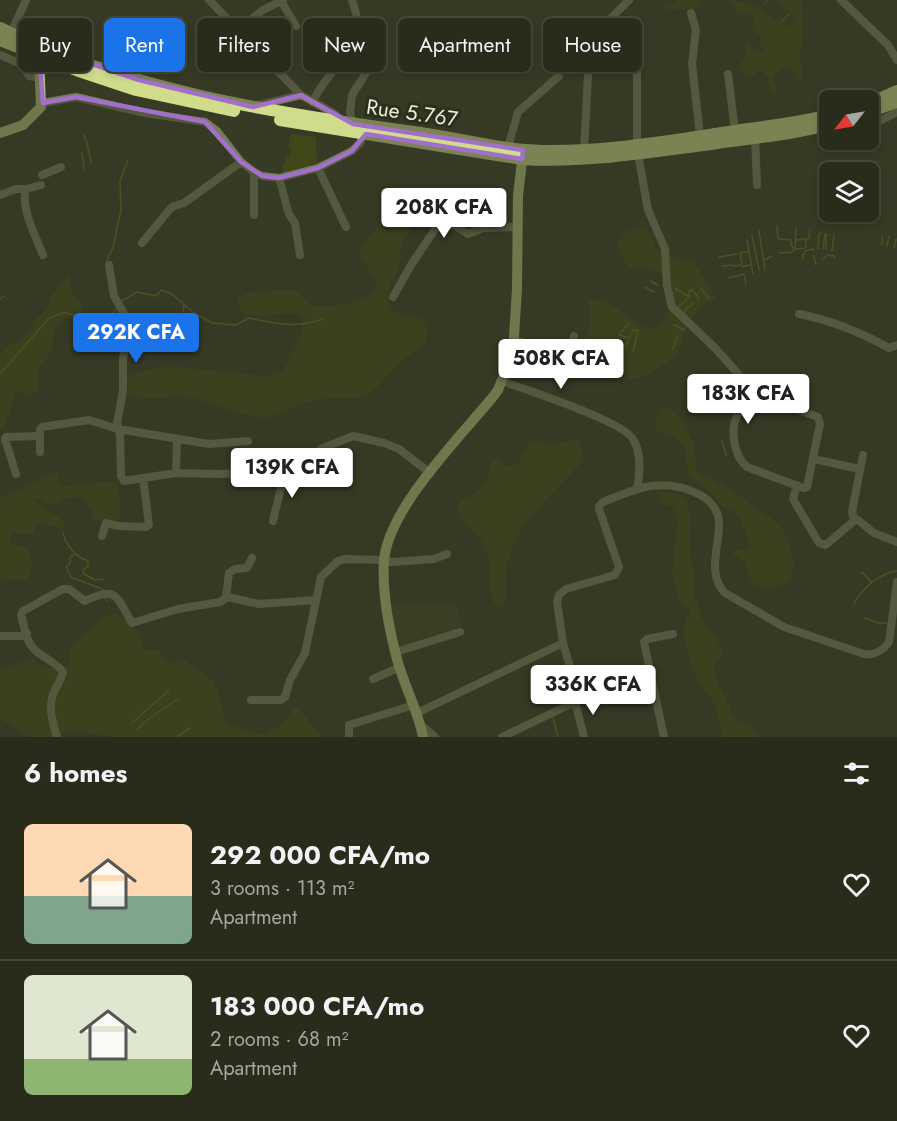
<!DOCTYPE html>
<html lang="en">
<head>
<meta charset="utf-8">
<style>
	body { margin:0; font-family:Jost,sans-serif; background:#353828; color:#f1f3f6; height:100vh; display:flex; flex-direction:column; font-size:22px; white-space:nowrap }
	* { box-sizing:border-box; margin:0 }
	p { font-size:20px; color:#a5a7a3 }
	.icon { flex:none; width:33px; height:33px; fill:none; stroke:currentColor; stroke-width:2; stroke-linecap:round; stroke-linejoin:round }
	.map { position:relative; height:737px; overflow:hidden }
	.side { display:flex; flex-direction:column; background:#292c1b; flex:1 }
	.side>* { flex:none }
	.hud { position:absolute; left:18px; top:18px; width:861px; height:54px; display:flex; gap:12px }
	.needle { width:39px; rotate:239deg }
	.controls { position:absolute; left:819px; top:90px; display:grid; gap:12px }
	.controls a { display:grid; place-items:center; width:60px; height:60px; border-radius:9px; background:#292c1b; box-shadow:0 3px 9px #0003,0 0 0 2px #45483a; font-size:30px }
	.price { position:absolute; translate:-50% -51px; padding:0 14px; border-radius:6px; background:#fff; color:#222; font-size:20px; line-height:39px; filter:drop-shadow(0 2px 3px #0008) }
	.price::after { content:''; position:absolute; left:50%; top:36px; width:18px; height:14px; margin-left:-9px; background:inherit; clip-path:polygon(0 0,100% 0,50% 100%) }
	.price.selected { background:#1a73e8; color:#fff }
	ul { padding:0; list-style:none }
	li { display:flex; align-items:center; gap:18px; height:150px; padding:0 24px }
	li+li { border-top:2px solid #45483a }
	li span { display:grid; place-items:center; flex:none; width:168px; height:120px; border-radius:9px; color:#555 }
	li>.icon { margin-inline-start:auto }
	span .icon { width:72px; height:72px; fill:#fffc; stroke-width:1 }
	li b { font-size:26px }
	h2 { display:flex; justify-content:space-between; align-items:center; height:72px; padding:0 24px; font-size:26px }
	.tag { padding:0 21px; border-radius:9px; background:#292c1b; box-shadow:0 3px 9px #0003,0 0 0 2px #45483a; font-size:21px; line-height:54px }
	.tag.selected { background:#1a73e8; color:#fff }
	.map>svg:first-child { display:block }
	.built { fill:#3f4326 }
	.green { fill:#424719 }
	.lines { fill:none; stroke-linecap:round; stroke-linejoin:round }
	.stream { stroke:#666e1e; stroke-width:1.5 }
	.minor { stroke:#787c5d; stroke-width:8 }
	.major { stroke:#b7c07f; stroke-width:10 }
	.highway { stroke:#d0db8c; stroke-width:12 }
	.marked { fill:none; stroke:#a26fca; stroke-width:4.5; stroke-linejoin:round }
	.labels { text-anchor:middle; stroke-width:6; stroke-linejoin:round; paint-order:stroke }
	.street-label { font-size:21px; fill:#eaecdf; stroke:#2d2f1a }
</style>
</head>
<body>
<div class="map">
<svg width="897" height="737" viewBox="0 0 897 737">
	<rect width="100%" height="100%" fill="#373a24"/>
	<path class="built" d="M457,603L462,631L399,649L390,604Z"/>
	<path class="green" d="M679,0H702L698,8L695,10L664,9L665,5L673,4Z
		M724,0H734L756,6L786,26L796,22L795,19L777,0H801L803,29L800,54L802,73L799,84L793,70L781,67L773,79L778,90L775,92L770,90L768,78L764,72H758L748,78L738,68L746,54L748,40L752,49L759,52L764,50L759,43L761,36L751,30L755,23L753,16L735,12L732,3Z
		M291,134L316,137L317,162H322V166L281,175L286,158L290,155L291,149L288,147Z
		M388,218C398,218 406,218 412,226C411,233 406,236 403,242C400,249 401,258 399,265C394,280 379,300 396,312C404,318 414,316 423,320C435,342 420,346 404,359C392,368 385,382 372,391C354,404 330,395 310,401C293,406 276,420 258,417C234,414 215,403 193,398C173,393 149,403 129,394L127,379L129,375L167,366L265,376L276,374L284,369L300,338L303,328L302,318L298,314L288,313L267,316L243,313L238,304V299L249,292L294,290C302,293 305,303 313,305C324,309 365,302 373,293C374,293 377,285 377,284L358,252L380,223Z
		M646,228L657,249L677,258L694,261L716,299L701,306L688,324L676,357L644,377L628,379L614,374L587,359L583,350L591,322L588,300C594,300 600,299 606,301C621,307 639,335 658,326C675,318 675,282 660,273C650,267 639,267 628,268L617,246L627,230Z
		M68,275L72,292L83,307L78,321L65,317C54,326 52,336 53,349C40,370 34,364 40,391L26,396L23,392L16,393C8,406 12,418 0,431V356L6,347L24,337L35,320L49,307L50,298Z
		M661,407L670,409L681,419L694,445L696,468L698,473C713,480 729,487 743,498C746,500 749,504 753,507C765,516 771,515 782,529C790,542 798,563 791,578C786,588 761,591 753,583C748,577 747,569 746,562L733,554L734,549L747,550L750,546L740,519L733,512L719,504L706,487L688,475C687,446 686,439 657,431L654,426Z
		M579,439L583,455L579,465L523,525L514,544L505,570V603L502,608L497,607C483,590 495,566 485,549C482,543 480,537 475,533C466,523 451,513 462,499C475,496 485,486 489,472C491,466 489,464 494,459L508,466L517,465L529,443L533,441L549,445Z
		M58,472L60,486L106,482L116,483L119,491L121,520H92V512L81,497L66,498L52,505L40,499H35L34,501C42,506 64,519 66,525L63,529L37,522L34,534L12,533L9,537V542L28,548L33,565L28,580H9L0,578V498Z
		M657,491L674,493L687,499L690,516L689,551L694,568L695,597L701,617L718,641L724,654L714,665C714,681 723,691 729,705C731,710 730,713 735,718C743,726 754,721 759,737H722C720,725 718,711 712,700C709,696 705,693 703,689C695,677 683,645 684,631C684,623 689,616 690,608L680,603L672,571L678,519L672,506L663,505Z
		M113,613L122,617L139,634L144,650H159L168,664L182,659L214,681L226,724L264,735L285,722L296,705L322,737H113L73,731L57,737H28L15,727L0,719V670L33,658L39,666L61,670L71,663L68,651C76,641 101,618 113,613Z"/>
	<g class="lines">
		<path class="stream" d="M764,4L768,0
			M781,22L789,14
			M435,59L434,46L438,38L451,43
			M84,135L88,147L91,164
			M82,152L84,169
			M777,226L778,239L791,240V245L794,249
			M759,231L765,270
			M752,236L759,270
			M747,240L753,274
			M796,240L806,239
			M882,245V236
			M887,246L889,236
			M894,248L896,239
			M795,249L796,229
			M818,249L819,234L822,232
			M823,249L825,234
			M826,250V234
			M832,251L834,234
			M779,253L792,252L795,249L806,248V239L809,238L810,230
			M814,256L816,265
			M719,257L737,254
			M804,259L802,256L805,253V251L813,249L814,251
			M823,259L828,255L834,256L835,258
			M765,260L772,256
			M108,263L107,260L113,248L118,223L121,210L120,181L128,160
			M722,266L733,265
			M733,266L742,265L740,253L748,252
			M742,267L750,265
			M729,278L744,274L746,284
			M650,281L658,285
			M645,287L654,292
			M675,288L689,297V291L693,290
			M701,288L709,299
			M694,291L699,299
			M0,299L4,296
			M122,301L137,292L156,296L162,290L172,294L194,313L212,323L236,325L249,318C273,323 298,329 322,319
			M678,307L687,299
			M684,313L687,308L693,304
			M182,324L184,305
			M184,325L199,323L198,316
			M674,325L685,330
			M629,338L619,335L629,323
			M625,348L633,330H638L633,351
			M673,349L678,336
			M0,374L48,319L62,313H67L97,322L109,318L118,307
			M722,441L726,455
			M63,533C66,546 76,557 88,561V566L83,570L84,574L95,580L103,579
			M74,555L70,557V563L66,567L71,577L102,589L104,592
			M862,572L872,583
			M104,596L107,601
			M854,603C864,587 879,574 897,571
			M865,618L878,623H887
			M553,717L558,737
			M132,723L169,690
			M137,729L150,718L178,699
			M176,737L190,728"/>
		<path class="minor" d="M209,0L301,95L334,113L341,121
			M629,0L604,25L610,40L617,43L623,55L635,63L637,66V144
			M841,0L888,45L897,60
			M281,1L296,26
			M691,13L696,30L692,64L700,136
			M239,29L263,10L283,0
			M11,33L26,0
			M0,55L21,64L29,76L41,78
			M728,74L735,131
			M313,102C323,75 356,54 357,23C358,16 354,7 352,0
			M43,103L76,97L145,113L205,122L217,131L241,162L254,172L262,176L279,178L318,168L352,151L361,142L362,134
			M255,106L301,95
			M353,124L350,112L352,95L383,46
			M868,127L897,112
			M755,137L757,185
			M508,147L518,112L559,76L546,43
			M584,149L588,76
			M638,154L648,210L665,249L667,286L672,307L715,348L757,395L818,417L820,424L807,487L803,488L747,467C734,457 730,430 737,416C740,408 751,401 757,395
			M318,168L346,227
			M254,172V215
			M42,175L61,167
			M279,178L289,214L295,223L300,255
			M41,185L26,189C20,207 36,237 43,255
			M0,195L16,189H26
			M142,243L170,209L174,206L184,203L241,162
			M109,265L114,296L126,317V339L123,360V391L117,423L120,435L121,476L124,481L176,473L220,474L285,471L323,448L353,436L384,443L399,449L430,473
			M393,297L411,265L436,228L454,225L468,234L483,228L517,227
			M799,314C831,320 860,332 889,348L897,345
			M514,340L559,352L571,346L574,336
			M502,381C526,390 623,421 633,439C642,454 640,473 637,489
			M40,452V430L42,427L89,420L118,429L209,444L248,441
			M863,455L852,512L853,516L874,533L897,542
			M814,459L859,469
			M176,473L177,439
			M16,474L5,439L6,437L40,436
			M797,485L793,499L819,543L825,545L828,543L855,520
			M273,521L285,471
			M102,536L106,523L119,526L146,527L149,525L143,478
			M226,597L229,573L235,569L247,568L252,558
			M0,636H25L27,633
			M396,652L460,632
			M571,670L654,692
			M373,679L400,667
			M251,700H281L285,697L290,680L305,653L321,577L338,561L346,559L384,560L392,562L434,559L447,554
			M417,713L563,643
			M421,725L435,737
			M57,737C53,723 48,709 53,694C56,686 61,681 63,672C55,661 42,658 33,648C26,641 24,625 21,615L23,611L63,589H69L85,601C117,585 116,596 132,623L178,609L220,602L228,597L259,604L315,600
			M349,737V725L414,705
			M502,737L575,702
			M584,737L575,702L571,670L563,643L557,602L559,595L566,589L615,575L619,567L599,509V506L603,502C619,496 635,488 651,486C675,483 717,492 719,522C720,545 706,574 725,593L784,627L864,654C873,656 884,650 889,642L897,582
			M664,737L644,642L647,639L673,634"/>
		<path class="major" d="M0,133L23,125L41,107L39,56L41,50
			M423,737C418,710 404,686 397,659C389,629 382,591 384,560C389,508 459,438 492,398L498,390L513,352L517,289L518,195L523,153"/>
		<path class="highway" d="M0,28C128,91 280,114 421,133C461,139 502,150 542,151C602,152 663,142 722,133C758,127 794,124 830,115
			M0,40L76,70L136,90L234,111
			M868,104L897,91
			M868,112L897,102
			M280,120L522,159C585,163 649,152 711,144C750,138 791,135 830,124"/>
	</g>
	<path d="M0 0H897V737H0ZM42,47L139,80L253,107L301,95L353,124L523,150L522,159L366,134L352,151L318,168L279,178L262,176L241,162L205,122L76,97L43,103L39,56Z" fill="#373a24" fill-opacity=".55" fill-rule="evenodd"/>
	<path class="marked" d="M42,47L139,80L253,107L301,95L353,124L523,150L522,159L366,134L352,151L318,168L279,178L262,176L241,162L205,122L76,97L43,103L39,56Z"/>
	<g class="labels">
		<g class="street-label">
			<text transform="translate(412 113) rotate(8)" y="7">Rue 5.767</text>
		</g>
	</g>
</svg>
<div class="controls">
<a><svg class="needle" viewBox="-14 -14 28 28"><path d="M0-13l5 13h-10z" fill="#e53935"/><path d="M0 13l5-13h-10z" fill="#a5a7a3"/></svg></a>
<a><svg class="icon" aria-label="layers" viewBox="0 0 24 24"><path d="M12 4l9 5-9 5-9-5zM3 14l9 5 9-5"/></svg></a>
</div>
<b class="price" style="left:444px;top:239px">208K CFA</b>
<b class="price selected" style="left:136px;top:364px">292K CFA</b>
<b class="price" style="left:561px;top:390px">508K CFA</b>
<b class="price" style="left:748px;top:425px">183K CFA</b>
<b class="price" style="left:292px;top:499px">139K CFA</b>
<b class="price" style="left:593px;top:716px">336K CFA</b>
<div class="hud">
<a class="tag">Buy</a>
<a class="tag selected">Rent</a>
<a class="tag">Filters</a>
<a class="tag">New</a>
<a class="tag">Apartment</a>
<a class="tag">House</a>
</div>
</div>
<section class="side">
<h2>6 homes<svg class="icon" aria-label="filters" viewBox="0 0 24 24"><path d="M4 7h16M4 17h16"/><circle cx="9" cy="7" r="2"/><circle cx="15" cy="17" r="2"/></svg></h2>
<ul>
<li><span style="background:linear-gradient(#ffd9b3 60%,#7fa58c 0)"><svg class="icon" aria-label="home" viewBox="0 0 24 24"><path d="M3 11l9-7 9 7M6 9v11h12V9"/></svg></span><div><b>292 000 CFA/mo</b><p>3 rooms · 113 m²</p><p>Apartment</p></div><svg class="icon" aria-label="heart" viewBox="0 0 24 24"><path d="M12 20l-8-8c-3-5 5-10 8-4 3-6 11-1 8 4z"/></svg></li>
<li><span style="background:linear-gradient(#dfe7d0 70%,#8fb573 0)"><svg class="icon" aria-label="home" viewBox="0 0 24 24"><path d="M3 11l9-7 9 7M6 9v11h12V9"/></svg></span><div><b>183 000 CFA/mo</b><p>2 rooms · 68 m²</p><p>Apartment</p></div><svg class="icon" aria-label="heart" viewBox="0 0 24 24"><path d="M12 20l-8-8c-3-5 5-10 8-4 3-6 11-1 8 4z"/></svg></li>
</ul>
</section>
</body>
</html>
